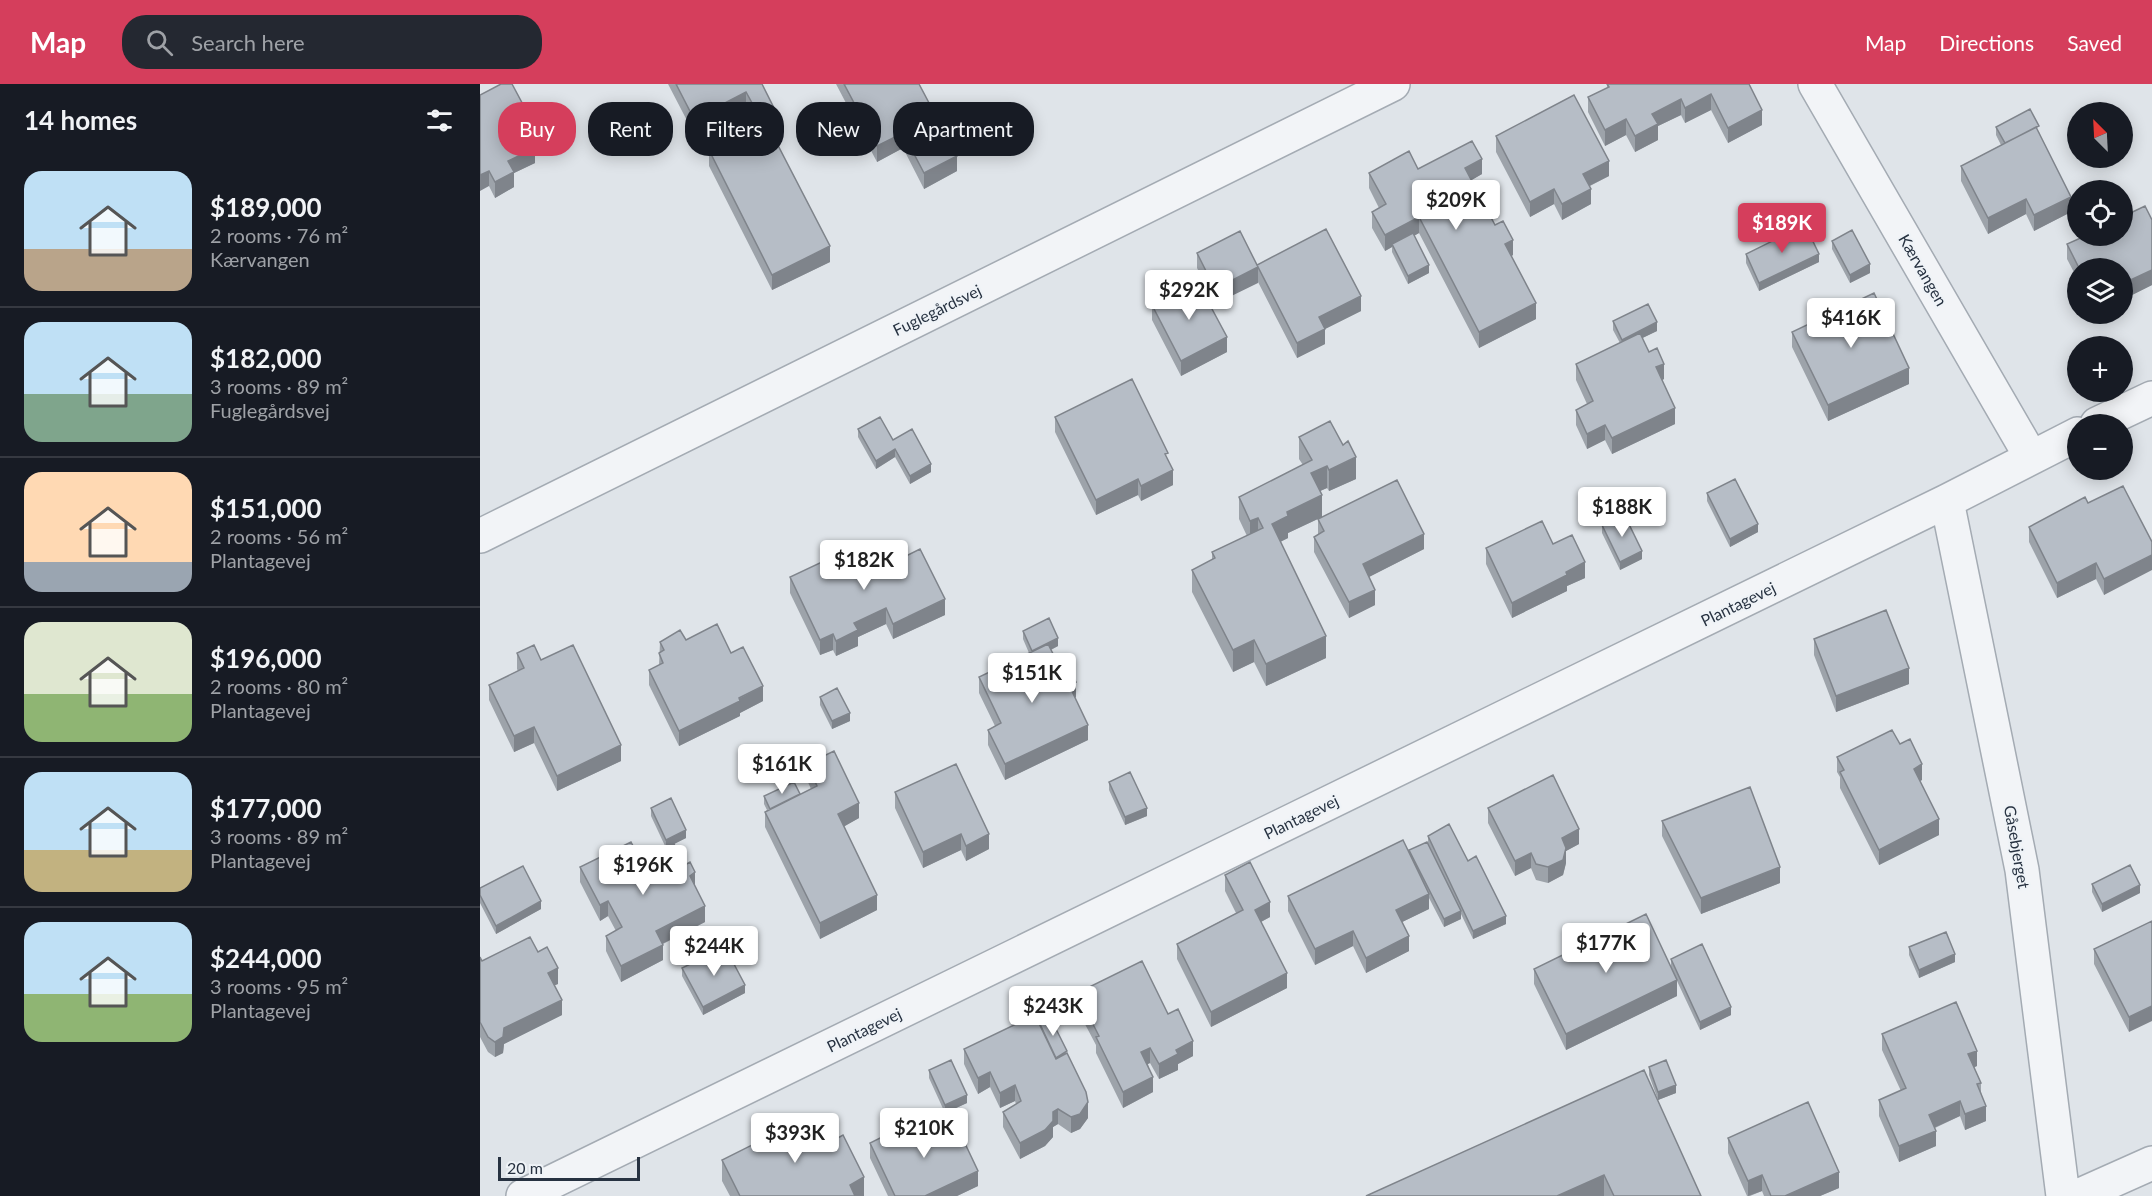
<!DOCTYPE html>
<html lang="en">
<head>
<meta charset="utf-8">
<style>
	body { margin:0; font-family:Lato,sans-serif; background:#242831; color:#f1f3f6; height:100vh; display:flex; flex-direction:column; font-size:22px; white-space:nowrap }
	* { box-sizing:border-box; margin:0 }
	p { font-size:20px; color:#9ea1a6 }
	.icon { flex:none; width:33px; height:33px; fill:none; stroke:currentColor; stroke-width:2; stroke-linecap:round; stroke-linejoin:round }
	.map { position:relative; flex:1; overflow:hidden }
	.sheet { display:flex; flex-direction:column; background:#171b24; width:480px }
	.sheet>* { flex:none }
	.hud { position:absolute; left:18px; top:18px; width:570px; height:54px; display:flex; gap:12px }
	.needle { width:39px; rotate:336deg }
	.controls { position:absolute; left:1587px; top:18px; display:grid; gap:12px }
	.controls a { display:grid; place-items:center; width:66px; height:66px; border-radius:50%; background:#171b24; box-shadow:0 3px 15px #0003; font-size:30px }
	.scale { position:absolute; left:18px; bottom:15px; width:142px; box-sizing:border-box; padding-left:6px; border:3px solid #273241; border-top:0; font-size:16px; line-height:21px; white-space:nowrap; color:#273241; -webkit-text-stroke:4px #eff3f7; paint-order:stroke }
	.price { position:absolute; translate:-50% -51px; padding:0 14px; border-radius:6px; background:#fff; color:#222; font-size:20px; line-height:39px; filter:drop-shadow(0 2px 3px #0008) }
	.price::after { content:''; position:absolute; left:50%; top:36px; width:18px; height:14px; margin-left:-9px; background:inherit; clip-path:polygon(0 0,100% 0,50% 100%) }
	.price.active { background:#d53e5c; color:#fff }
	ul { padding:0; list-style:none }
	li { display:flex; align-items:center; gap:18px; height:150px; padding:0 24px }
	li+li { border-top:2px solid #363941 }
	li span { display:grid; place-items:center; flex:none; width:168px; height:120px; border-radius:18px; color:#555 }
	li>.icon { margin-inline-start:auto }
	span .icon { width:72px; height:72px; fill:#fffc; stroke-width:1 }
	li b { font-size:26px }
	h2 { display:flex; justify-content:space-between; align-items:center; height:72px; padding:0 24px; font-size:26px }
	.tag { padding:0 21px; border-radius:24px; background:#171b24; box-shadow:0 3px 15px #0003; font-size:21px; line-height:54px }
	.tag.active { background:#d53e5c; color:#fff }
	header { display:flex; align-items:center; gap:36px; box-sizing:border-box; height:84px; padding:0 30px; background:#d53e5c; color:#fff }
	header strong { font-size:28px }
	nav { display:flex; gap:33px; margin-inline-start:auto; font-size:21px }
	.search { width:420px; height:54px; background:#242831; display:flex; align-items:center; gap:15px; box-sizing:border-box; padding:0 21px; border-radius:24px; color:#9ea1a6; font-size:22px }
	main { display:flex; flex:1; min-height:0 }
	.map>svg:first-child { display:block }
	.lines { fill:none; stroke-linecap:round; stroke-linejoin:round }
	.minor-casing { stroke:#a4abb3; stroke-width:36 }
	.minor { stroke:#f2f4f7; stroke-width:33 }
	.wall { fill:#9da3aa }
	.shaded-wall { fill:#7f848b }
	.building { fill:#b6bdc6; stroke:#7f848b; stroke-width:1.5 }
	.labels { text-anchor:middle; stroke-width:4.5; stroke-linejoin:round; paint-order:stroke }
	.street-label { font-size:16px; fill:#273241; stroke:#eff3f7 }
</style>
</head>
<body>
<header>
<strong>Map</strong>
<div class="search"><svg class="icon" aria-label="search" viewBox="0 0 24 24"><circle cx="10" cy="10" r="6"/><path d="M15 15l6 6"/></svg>Search here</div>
<nav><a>Map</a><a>Directions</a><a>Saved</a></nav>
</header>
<main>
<section class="sheet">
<h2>14 homes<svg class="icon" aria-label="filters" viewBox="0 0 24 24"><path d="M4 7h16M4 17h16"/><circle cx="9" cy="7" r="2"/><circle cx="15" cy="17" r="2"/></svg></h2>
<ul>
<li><span style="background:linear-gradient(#bfe0f5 65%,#b9a48a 0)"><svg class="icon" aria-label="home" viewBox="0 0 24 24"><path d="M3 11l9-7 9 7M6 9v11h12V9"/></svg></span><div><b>$189,000</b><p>2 rooms · 76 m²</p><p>Kærvangen</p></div></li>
<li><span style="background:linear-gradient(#bfe0f5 60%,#7fa58c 0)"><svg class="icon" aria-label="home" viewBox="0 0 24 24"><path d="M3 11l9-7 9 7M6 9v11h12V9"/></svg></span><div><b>$182,000</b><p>3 rooms · 89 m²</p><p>Fuglegårdsvej</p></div></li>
<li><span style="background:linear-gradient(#ffd9b3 75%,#9aa5b1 0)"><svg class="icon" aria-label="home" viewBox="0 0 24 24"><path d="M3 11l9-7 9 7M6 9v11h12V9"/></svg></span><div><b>$151,000</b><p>2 rooms · 56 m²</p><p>Plantagevej</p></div></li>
<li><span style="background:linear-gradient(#dfe7d0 60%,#8fb573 0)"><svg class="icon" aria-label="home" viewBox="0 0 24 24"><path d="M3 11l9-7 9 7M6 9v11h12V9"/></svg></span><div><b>$196,000</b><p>2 rooms · 80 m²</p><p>Plantagevej</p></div></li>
<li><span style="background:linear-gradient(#bfe0f5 65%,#c2b280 0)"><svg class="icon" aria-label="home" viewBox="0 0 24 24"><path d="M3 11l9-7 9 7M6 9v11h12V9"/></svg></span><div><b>$177,000</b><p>3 rooms · 89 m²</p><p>Plantagevej</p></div></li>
<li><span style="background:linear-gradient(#bfe0f5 60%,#8fb573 0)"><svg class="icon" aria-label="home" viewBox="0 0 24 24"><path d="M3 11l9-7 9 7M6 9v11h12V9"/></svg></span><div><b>$244,000</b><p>3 rooms · 95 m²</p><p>Plantagevej</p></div></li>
</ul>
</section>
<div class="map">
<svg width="1672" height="1112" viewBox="0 0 1672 1112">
	<rect width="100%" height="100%" fill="#dfe4e9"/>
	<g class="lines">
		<g class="minor-casing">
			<path id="minor" d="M1335,0L1551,373
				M1617,340L1672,314
				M1467,417L1542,786L1583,1112
				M0,452L913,0
				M43,1112L1467,417L1598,350
				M1598,1112L1672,1079"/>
		</g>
		<use href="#minor" class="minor"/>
	</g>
	<path class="wall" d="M188,0H282L300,52L295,54L350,178L292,206L229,82V66L276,42L266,23L214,50Z
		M356,0H439L477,87L444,105L423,64L397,78Z
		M1127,0H1269L1282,41L1248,59L1231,26L1205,39L1201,31L1178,42V56L1155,68L1146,51L1125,62L1108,28V13L1127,4Z
		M0,11L48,46L46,47L55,79L34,89V103L15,114L9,102Z
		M1516,43L1559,48L1591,128L1554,147L1546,130L1508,150L1481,97V82L1521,61L1516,51Z
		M1016,52L1129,92L1110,102L1111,120L1082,136L1074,120L1050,133L1016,68Z
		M938,85L1002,90L991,96L1015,141L1033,171L1031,172L1056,235L999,264L939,149L934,152L949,189L928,200L912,168V163L905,167L892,144V128L899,124L889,104V89Z
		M1672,136V201L1642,216V184H1598V196L1587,175V160Z
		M1352,157L1390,189L1370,199L1352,165Z
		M717,169L777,182L881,227L845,245V260L817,274L778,198L735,220L717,184Z
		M1266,170L1339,178L1279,207L1266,179Z
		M672,221L747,268L701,292L672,236Z
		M1133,237L1177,247L1162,254L1184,295L1182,296L1195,340L1132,370L1125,356L1107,365L1096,341V326L1107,320L1096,296V280L1140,259L1133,246Z
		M1312,248L1429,300L1348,337L1312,263Z
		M575,333L688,377L693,401L661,417L658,411L616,431L575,348Z
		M378,345L413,356L451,388L430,400L415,373L396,385L378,353Z
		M819,353L876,395L849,407L847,404L840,407L842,433L808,449V454L800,458L846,574L786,602L774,578L753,588L712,508V486L732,476V468L767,452L759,435V413L823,381L819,375Z
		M1227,409L1278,448L1250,463L1227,417Z
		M1608,419L1672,458L1624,511L1616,495L1577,514L1549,458V443Z
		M838,435L944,465L889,493L895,521L869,534L834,468V453L838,451Z
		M1122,441L1162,475L1140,486L1122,449Z
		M1073,460L1105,494L1087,502V507L1032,534L1006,480V464Z
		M392,489L465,531L413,555L406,540L378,553V562L356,572L353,566L340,571L310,509V493Z
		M543,547L578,562L571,566L596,613L595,614L608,656L525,696L508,661V646L515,642L499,609V593L549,569L543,555Z
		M1334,555L1429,600L1356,628L1334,571Z
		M206,556L251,569L283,617L260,629V632L199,662L169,601V586L179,581L180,558Z
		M37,569L61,576L141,677L77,707L54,659L34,668L9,616V601L38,587L37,585Z
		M340,613L370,637L352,645L340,621Z
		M1420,660L1442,696L1440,697L1459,751L1399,781L1360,704V693L1357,688V673Z
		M327,680L379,734L364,742L397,826L340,855L285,743V728L287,726L284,720V712L320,710L331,705L327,696Z
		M629,698L667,732L645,741L629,706Z
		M415,708L509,765L486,777L481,766L443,784L415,724Z
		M171,724L206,754L186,764L171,732Z
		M1008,724L1099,760L1086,767V779L1083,791L1068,799L1056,796L1051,784L1035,792L1008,739Z
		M1182,737L1300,799L1221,830L1182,752Z
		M948,752L988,777L1026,840L993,855L981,830V835L964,843L949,814V825L922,838L929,867L886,889L873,862L835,881L808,827V812L929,769V766L948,759Z
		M161,777L215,803L225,838L183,860V876L141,898L126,867V852L136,847L128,832L120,837L100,798V783Z
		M745,791L790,833L781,838L807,904L731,943L697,875V860L756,829L745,807Z
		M1612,800L1660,809L1622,828L1612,808Z
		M0,804L61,825L16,850L0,819Z
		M1672,837L1649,948L1614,880V865Z
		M1429,863L1475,878L1439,894L1429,871Z
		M58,868L78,900L74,901L82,931L24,960L23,969L15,973L8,968L0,953V873L2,877Z
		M1191,875L1251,931L1220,946L1197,897V912L1086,966L1054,900V885L1191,882Z
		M202,884L265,909L223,931L202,892Z
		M597,909L688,930L713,972L698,980V986L679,995L670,979L668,980L673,1008L643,1024L616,969V961L597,925Z
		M559,938L587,970L608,1034L600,1045L591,1049L578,1040L573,1043V1053L565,1062L540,1075L523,1043V1028L536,1020L535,1017L520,1024L510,1003L498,1010L484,980V965Z
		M1402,950L1497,982L1494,983L1501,999V1008L1506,1037L1485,1046L1480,1032L1455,1044L1456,1062L1419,1078L1399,1032V1016L1421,1007L1402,966Z
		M1169,983L1196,1009L1178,1016L1169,991Z
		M449,986L487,1019L465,1029L449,994Z
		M1164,986L1221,1112H886Z
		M1248,1054L1359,1104L1340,1112H1284L1282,1107L1270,1112H1267L1248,1069Z
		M349,1059L384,1112H250L242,1097V1076Z
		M390,1059L498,1102L477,1112H408L390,1074Z"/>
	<path class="shaded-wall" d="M266,8V23L214,50V35Z
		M1231,10V26L1205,39V24Z
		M1201,15V31L1178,42V56L1155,68V52L1172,30Z
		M1282,26V41L1248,59V44Z
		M48,30V46L40,50V35Z
		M1146,35V51L1125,62V46Z
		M300,36V52L288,57V42Z
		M423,49V64L397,78V62Z
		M55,64V79L34,89V103L15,114V98L28,77Z
		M477,72V87L444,105V89Z
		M1002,75V90L985,100V84Z
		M1129,77V92L1103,105V90Z
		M9,87V102L0,107V91Z
		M1074,105V120L1050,133V118Z
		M1111,105V120L1082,136V120Z
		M1591,113V128L1554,147V131Z
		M1546,115V130L1508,150V134Z
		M939,133V149L913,163L912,160V163L905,167V151Z
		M1033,156V171L1025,176V160Z
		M350,162V178L292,206V191Z
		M1339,170V178L1279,207V199Z
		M1390,180V189L1370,199V191Z
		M949,181V189L928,200V192Z
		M778,183V199L735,220V205Z
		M1672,186V201L1642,216V200Z
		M881,212V227L845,245V260L817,274V259L839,233Z
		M1056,219V235L999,264V248Z
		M1177,238V247L1142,264V256Z
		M747,253V268L701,292V277Z
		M1184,280V295L1176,299V283Z
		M1429,284V300L1348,337V321Z
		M1195,324V340L1132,370V354Z
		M1125,341V356L1107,365V350Z
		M415,365V373L396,385V377Z
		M876,373V395L849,407V386Z
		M451,380V388L430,400V392Z
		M847,382V404L831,411V389Z
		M693,386V401L661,417V402Z
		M658,395V411L616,431V416Z
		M842,411V433L808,449V454L792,462V440L807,428Z
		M778,434V456L770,459V437Z
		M1278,440V448L1250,463V455Z
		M944,450V465L883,496V480Z
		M1162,467V475L1140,486V478Z
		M1672,471V486L1624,511V495Z
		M1105,478V494L1087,502V507L1032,534V519L1086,488Z
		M1616,479V495L1577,514V499Z
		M895,506V521L869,534V518Z
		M465,515V531L413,555V540Z
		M406,524V540L378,553V562L356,572V557L374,539Z
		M353,550V566L340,571V556Z
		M846,552V574L786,602V580Z
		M578,554V562L552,575V567Z
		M774,556V578L753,588V566Z
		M1429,584V600L1356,628V612Z
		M596,598V613L589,617V601Z
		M283,602V617L260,629V632L199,662V647Z
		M370,629V637L352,645V637Z
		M608,641V656L525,696V680Z
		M54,643V659L34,668V652Z
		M141,661V677L77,707V692Z
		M1442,680V696L1434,700V685Z
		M379,719V734L358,746V730Z
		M667,724V732L645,741V733Z
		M1459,735V751L1399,781V766Z
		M1099,745V760L1086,767V779L1083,791L1068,799V783L1082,754Z
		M206,746V754L186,764V756Z
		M481,750V766L443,784V768Z
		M509,750V765L486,777V762Z
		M1051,769V784L1035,792V777Z
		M1300,783V799L1221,830V814Z
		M215,788V804L210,792Z
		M1660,801V809L1622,828V820Z
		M949,810V825L916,841V826Z
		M397,811V826L340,855V839Z
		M61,817V825L16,850V842Z
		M128,817V832L120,837V821Z
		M790,818V833L775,841V826Z
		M225,822V838L176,863V847Z
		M981,827V835L964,843V835Z
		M1026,832V840L993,855V847Z
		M873,847V862L835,881V865Z
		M929,852V867L886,889V874Z
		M183,861V876L141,898V882Z
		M1475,870V878L1439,894V886Z
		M78,884V900L68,904V889Z
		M807,889V904L731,943V928Z
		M1197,896V912L1086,966V950Z
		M265,901V909L223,931V923Z
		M82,916V931L24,960L23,969L15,973V958L24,944Z
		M1672,922V937L1649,948V933Z
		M1251,923V931L1220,946V938Z
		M713,957V972L698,980V986L679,995V980L696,966Z
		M670,964V979L661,983V968Z
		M1497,967V982L1488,986V970Z
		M510,988V1003L498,1010V994Z
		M673,993V1008L643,1024V1008Z
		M535,1001V1017L520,1024V1009Z
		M1196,1001V1009L1178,1016V1008Z
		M487,1011V1019L465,1029V1021Z
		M1480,1017V1032L1449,1046V1031Z
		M608,1018V1034L600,1045L591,1049V1033Z
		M1506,1022V1037L1485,1046V1030Z
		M578,1025V1040L573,1043V1053L565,1062L540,1075V1059L573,1028Z
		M1456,1047V1062L1419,1078V1062Z
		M498,1087V1102L477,1112H445Z
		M1359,1088V1104L1340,1112H1305Z
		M1124,1091V1112H1077Z
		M1282,1091V1107L1268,1112V1097Z
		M384,1093V1112H370V1101Z"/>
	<path class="building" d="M21,0H32L48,30L40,35L55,64L28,77L34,88L15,98L9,87L0,91V11Z
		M196,0H282L300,36L288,42L350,162L292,191L229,66L283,39L266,8L214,35Z
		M364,0H439L477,72L444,89L423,49L397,62Z
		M1127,0H1269L1282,26L1248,44L1231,10L1205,24L1201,15L1172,30L1178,40L1155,52L1146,35L1125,46L1108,13L1129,3Z
		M1094,11L1129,77L1103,90L1111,105L1082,120L1074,105L1050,118L1016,52Z
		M1550,25L1559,42L1525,59L1516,43Z
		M1556,43L1591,113L1554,131L1546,115L1508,134L1481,82Z
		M992,57L1002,75L985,84L1015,141L1023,137L1033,156L1025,160L1056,219L999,248L939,133L905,151L892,128L906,120L889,89L929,67L938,85Z
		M1665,122L1672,136V186L1642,200V184H1599L1587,160L1605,152H1642V133Z
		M1325,141L1339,170L1279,199L1266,170Z
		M846,145L881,212L839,233L845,245L817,259L777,181Z
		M1372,146L1390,180L1370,191L1352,157Z
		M760,147L778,183L735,205L717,169Z
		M933,149L949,181L928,192L912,160Z
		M717,197L747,253L701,277L672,221Z
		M1394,209L1429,284L1348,321L1312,248Z
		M1168,220L1177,238L1142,256L1133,237Z
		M1160,249L1169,268L1177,264L1184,280L1176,283L1195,324L1132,354L1125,341L1107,350L1096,326L1113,317L1096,280Z
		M652,295L688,369L685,370L693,386L661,402L658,395L616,416L575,333Z
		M400,333L413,356L432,345L451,380L430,392L415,365L396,377L378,345Z
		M850,337L863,361L868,357L876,373L849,386L847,382L831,389L842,411L807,428L808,432L792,440L846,552L786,580L774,556L753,566L712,486L735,474L732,468L783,444L778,434L770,437L759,413L832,376L819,353Z
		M1255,395L1278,440L1250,455L1227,409Z
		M917,396L944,450L883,480L895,506L869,518L834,453L844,447L838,435Z
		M1643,402L1672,458V471L1624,495L1616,479L1577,499L1549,443L1605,413L1608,419Z
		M1144,430L1162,467L1140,478L1122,441Z
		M1062,437L1073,460L1092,451L1105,478L1086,488L1087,491L1032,519L1006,464Z
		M378,461L392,489L440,465L465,515L413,540L406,524L374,539L378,546L356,557L353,550L340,556L310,493Z
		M1406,526L1429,584L1356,612L1334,555Z
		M569,534L578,554L552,567L543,547Z
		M237,540L251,569L263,563L283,602L259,614L260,617L199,647L169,586L183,579L179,569L184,566L180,558L200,546L206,556Z
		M568,560L583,589L590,586L596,598L589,601L608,641L525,680L508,646L521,639L499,593Z
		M54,561L61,576L93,561L141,661L77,692L54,643L34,652L9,601L44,584L37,569Z
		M357,604L370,629L352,637L340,613Z
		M1412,646L1420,660L1430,655L1442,680L1434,685L1459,735L1399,766L1360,688L1364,686L1357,673Z
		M354,667L379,719L358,730L397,811L340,839L285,728L337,702L327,680Z
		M476,680L509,750L486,762L481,750L443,768L415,708Z
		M650,688L667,724L645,733L629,698Z
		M1073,691L1099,745L1082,754L1086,764L1083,776L1068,783L1056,780L1051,769L1035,777L1008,724Z
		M314,698L320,710L290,725L284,712Z
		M1270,703L1300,783L1221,814L1182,737Z
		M191,714L206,746L186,756L171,724Z
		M969,740L988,777L996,772L1026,832L993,847L948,752Z
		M923,756L949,810L916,826L929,852L886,874L873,847L835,865L808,812Z
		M151,758L161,777L194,760L205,781L210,778L215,788L210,792L225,822L176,847L183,861L141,882L126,852L142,843L128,817L120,821L100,783Z
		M947,758L981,827L964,835L929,766Z
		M770,778L790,818L775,826L807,889L731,928L697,860L763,826L745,791Z
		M1650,781L1660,801L1622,820L1612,800Z
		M43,782L61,817L16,842L0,811V804Z
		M1166,830L1197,896L1086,950L1054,885Z
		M1672,837V922L1649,933L1614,865Z
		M1466,848L1475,870L1439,886L1429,863Z
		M50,853L58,868L67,863L78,884L68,889L82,916L24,944L23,953L15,958L8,953L0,938V873L2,877Z
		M1222,860L1251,923L1220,938L1191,875Z
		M245,863L265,901L223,923L202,884Z
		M662,877L688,930L698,925L713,957L696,966L698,970L679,980L670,964L661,968L673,993L643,1008L616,953L619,952L597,909Z
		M1476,918L1497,967L1488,970L1501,999L1497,1000L1506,1022L1485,1030L1480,1017L1449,1031L1456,1047L1419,1062L1399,1016L1426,1004L1402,950Z
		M555,931L576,975L587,969L606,1008L608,1018L600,1030L591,1033L578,1025L573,1028V1037L565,1046L540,1059L523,1028L541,1017L535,1001L520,1009L510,988L498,994L484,965Z
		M570,933L587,967L576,974L559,938Z
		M471,976L487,1011L465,1021L449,986Z
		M1186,976L1196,1001L1178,1008L1169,983Z
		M1164,986L1221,1112H1134L1124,1091L1077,1112H886Z
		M1328,1018L1359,1088L1305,1112H1291L1282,1091L1268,1097L1248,1054Z
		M334,1030L349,1059L363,1051L384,1093L370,1101L375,1112H260L242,1076Z
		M471,1030L498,1087L445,1112H415L390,1059L420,1044L424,1053Z"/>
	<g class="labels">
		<g class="street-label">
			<text transform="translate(1443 186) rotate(60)" y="6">Kærvangen</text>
			<text transform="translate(457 226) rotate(-26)" y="6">Fuglegårdsvej</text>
			<text transform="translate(1258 520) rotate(-26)" y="6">Plantagevej</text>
			<text transform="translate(821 733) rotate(-26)" y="6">Plantagevej</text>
			<text transform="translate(1537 763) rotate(80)" y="6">Gåsebjerget</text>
			<text transform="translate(384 946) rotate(-26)" y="6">Plantagevej</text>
		</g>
	</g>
</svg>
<div class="controls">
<a><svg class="needle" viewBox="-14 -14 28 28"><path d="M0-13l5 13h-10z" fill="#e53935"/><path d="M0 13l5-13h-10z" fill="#9ea1a6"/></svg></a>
<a><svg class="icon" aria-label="locate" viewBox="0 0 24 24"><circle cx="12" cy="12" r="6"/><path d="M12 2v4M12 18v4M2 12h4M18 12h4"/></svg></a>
<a><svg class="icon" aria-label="layers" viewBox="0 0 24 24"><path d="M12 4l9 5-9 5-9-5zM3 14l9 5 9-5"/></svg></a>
<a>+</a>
<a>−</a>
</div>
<div class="scale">20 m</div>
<b class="price" style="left:976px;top:147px">$209K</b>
<b class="price active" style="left:1302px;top:170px">$189K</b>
<b class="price" style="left:709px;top:237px">$292K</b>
<b class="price" style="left:1371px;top:265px">$416K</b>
<b class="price" style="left:1142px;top:454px">$188K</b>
<b class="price" style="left:384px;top:507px">$182K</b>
<b class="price" style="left:552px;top:620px">$151K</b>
<b class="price" style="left:302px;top:711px">$161K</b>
<b class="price" style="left:163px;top:812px">$196K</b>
<b class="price" style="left:1126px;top:890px">$177K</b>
<b class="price" style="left:234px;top:893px">$244K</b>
<b class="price" style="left:573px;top:953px">$243K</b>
<b class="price" style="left:444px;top:1075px">$210K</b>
<b class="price" style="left:315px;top:1080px">$393K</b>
<div class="hud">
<a class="tag active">Buy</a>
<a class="tag">Rent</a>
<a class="tag">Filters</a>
<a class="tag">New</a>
<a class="tag">Apartment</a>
</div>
</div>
</main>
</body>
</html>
